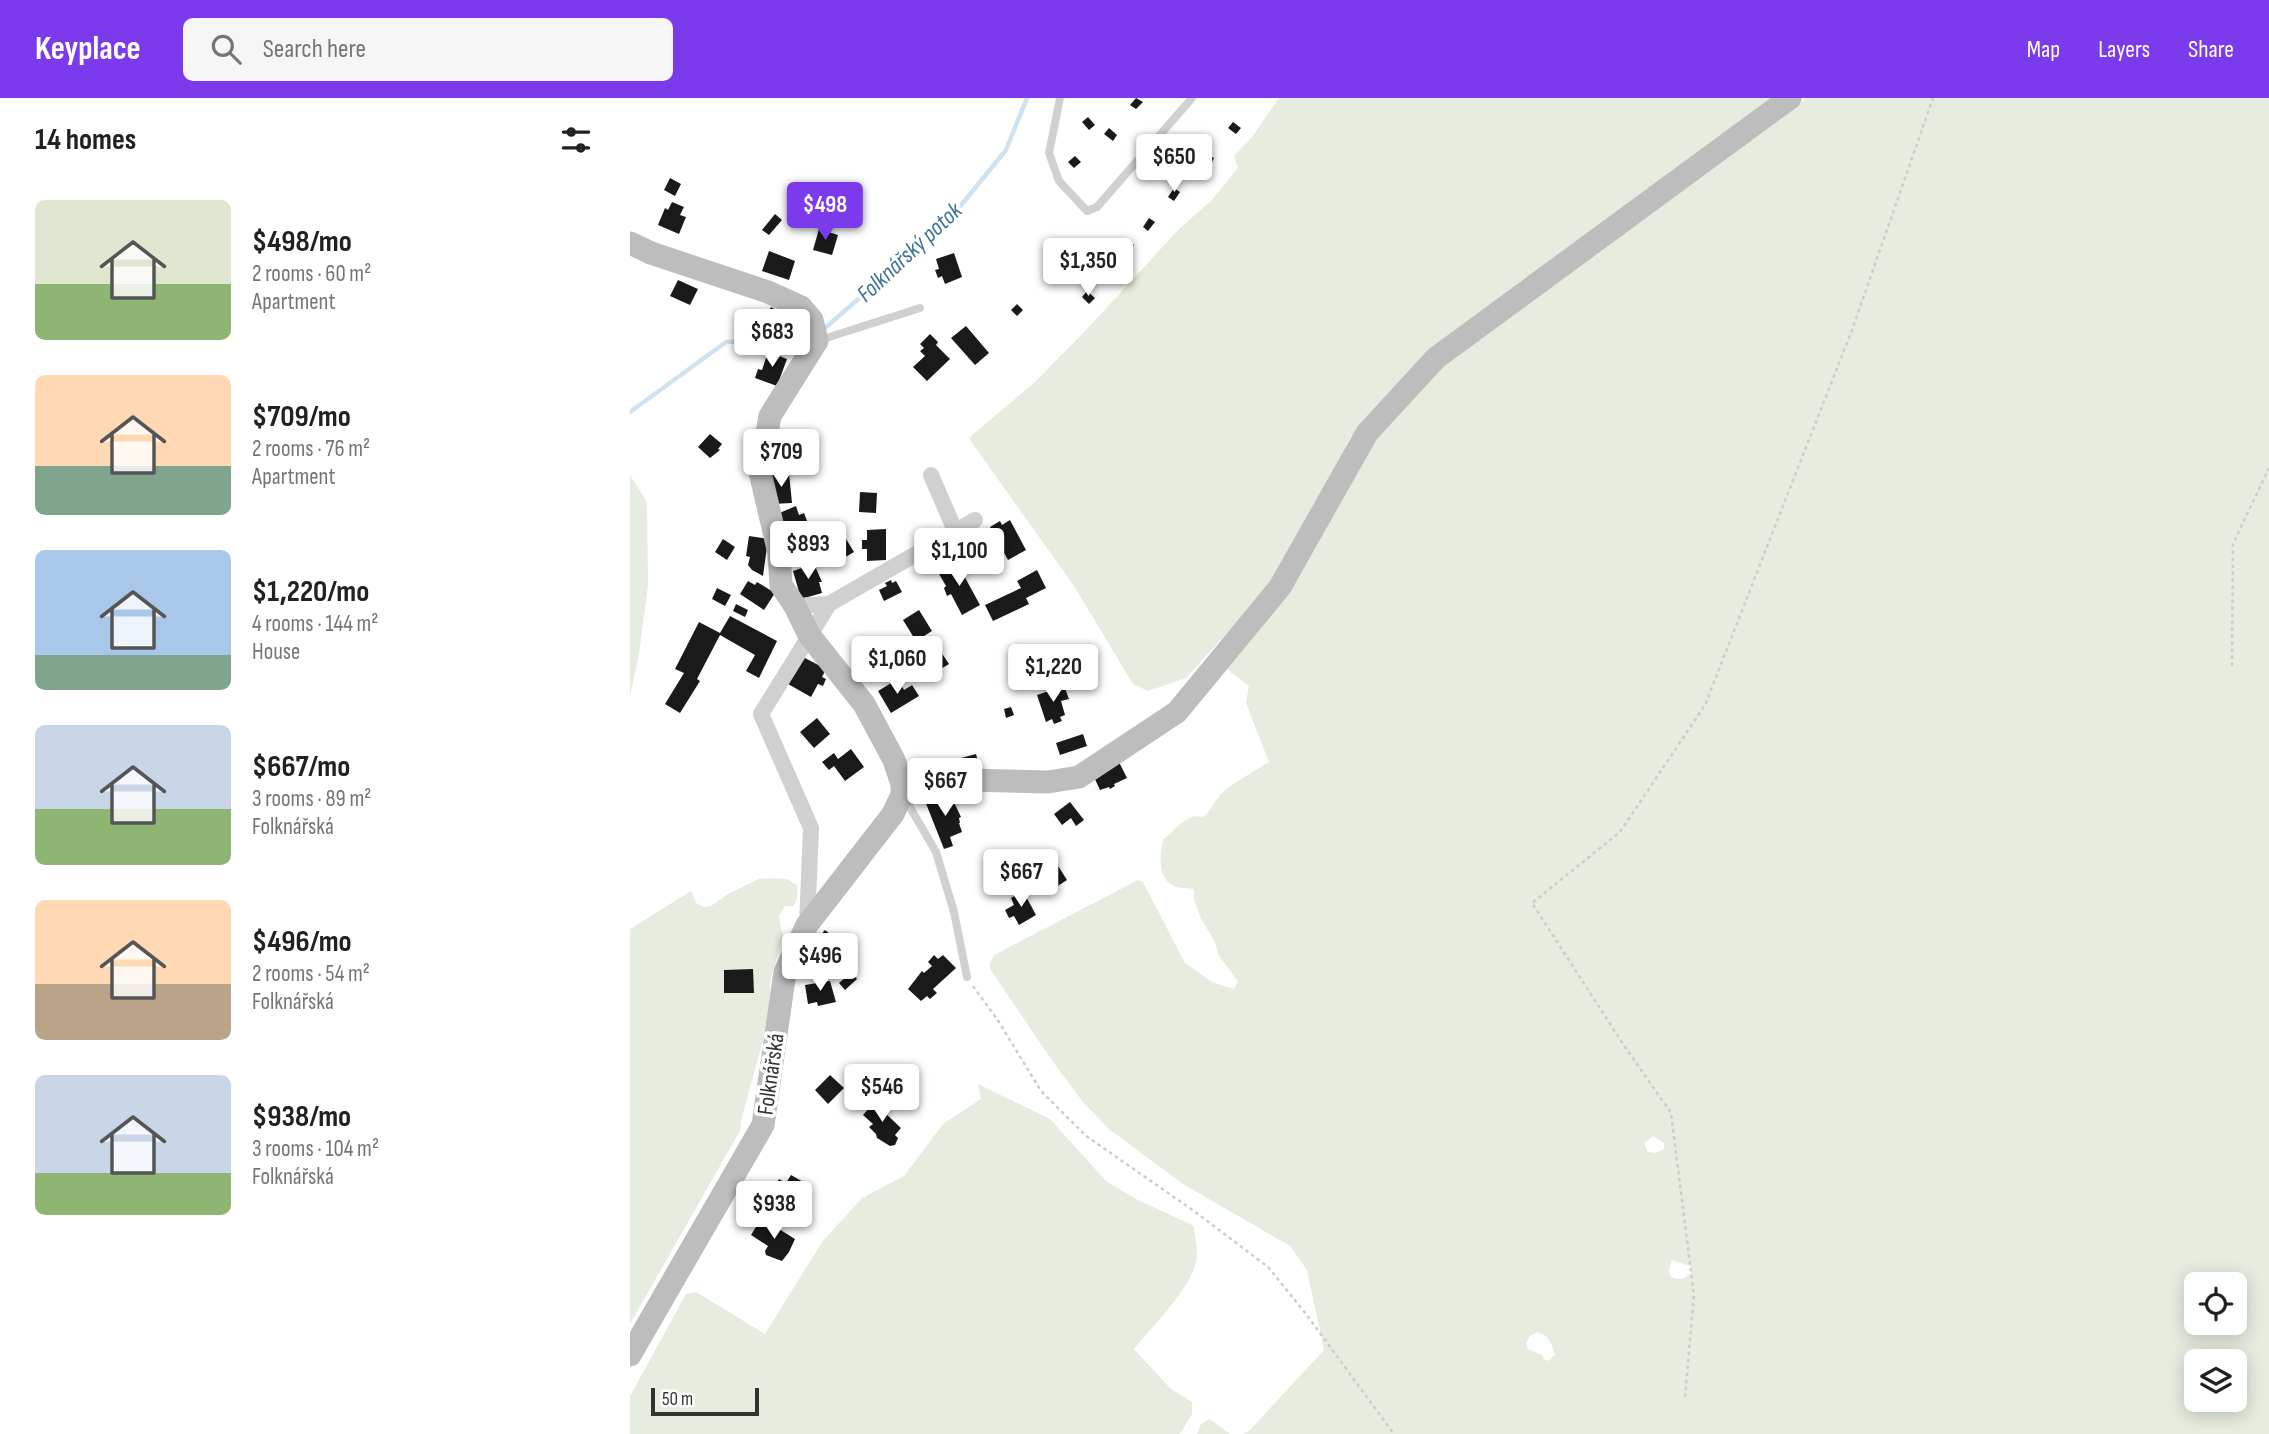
<!DOCTYPE html>
<html lang="en">
<head>
<meta charset="utf-8">
<style>
	body { margin:0; font-family:"Sofia Sans Condensed",sans-serif; background:#f6f6f6; color:#202124; height:100vh; display:flex; flex-direction:column; font-size:26px; white-space:nowrap }
	* { box-sizing:border-box; margin:0 }
	p { font-size:23px; color:#757577 }
	.icon { flex:none; width:38px; height:38px; fill:none; stroke:currentColor; stroke-width:2; stroke-linecap:round; stroke-linejoin:round }
	.map { position:relative; flex:1; overflow:hidden }
	.side { display:flex; flex-direction:column; background:#fff; width:630px }
	.side>* { flex:none }
	.fabs { position:absolute; left:1554px; top:1174px; display:grid; gap:14px }
	.fabs a { display:grid; place-items:center; width:63px; height:63px; border-radius:10px; background:#fff; box-shadow:0 4px 18px #0003; font-size:35px }
	.scale { position:absolute; left:21px; bottom:18px; width:108px; box-sizing:border-box; padding-left:7px; border:4px solid #333; border-top:0; font-size:19px; line-height:24px; white-space:nowrap; color:#333; -webkit-text-stroke:5px #fff; paint-order:stroke }
	.price { position:absolute; translate:-50% -60px; padding:0 16px; border-radius:7px; background:#fff; color:#222; font-size:23px; line-height:46px; filter:drop-shadow(0 2px 4px #0008) }
	.price::after { content:''; position:absolute; left:50%; top:42px; width:21px; height:16px; margin-left:-10px; background:inherit; clip-path:polygon(0 0,100% 0,50% 100%) }
	.price.active { background:#7c3aed; color:#fff }
	ul { padding:0; list-style:none }
	li { display:flex; align-items:center; gap:21px; height:175px; padding:0 35px }
	li span { display:grid; place-items:center; flex:none; width:196px; height:140px; border-radius:10px; color:#555 }
	li>.icon { margin-inline-start:auto }
	span .icon { width:84px; height:84px; fill:#fffc; stroke-width:1 }
	li b { font-size:30px }
	h2 { display:flex; justify-content:space-between; align-items:center; height:84px; padding:0 35px; font-size:30px }
	header { display:flex; align-items:center; gap:42px; box-sizing:border-box; height:98px; padding:0 35px; background:#7c3aed; color:#fff }
	header strong { font-size:33px }
	nav { display:flex; gap:38px; margin-inline-start:auto; font-size:24px }
	.search { width:490px; height:63px; background:#f6f6f6; display:flex; align-items:center; gap:18px; box-sizing:border-box; padding:0 24px; border-radius:10px; color:#757577; font-size:26px }
	main { display:flex; flex:1; min-height:0 }
	.map>svg:first-child { display:block }
	.green { fill:#e6ecdf; fill-rule:evenodd }
	.lines { fill:none; stroke-linecap:round; stroke-linejoin:round }
	.stream { stroke:#cfe2ee; stroke-width:4.5 }
	.building { fill:#1a1a1a }
	.path { stroke:#cdcdcd; stroke-width:2.5; stroke-dasharray:3.5 3.5; stroke-linecap:butt }
	.lane { stroke:#d0d0d0; stroke-width:8 }
	.street { stroke:#d0d0d0; stroke-width:16 }
	.secondary { stroke:#bdbdbd; stroke-width:23 }
	.labels { text-anchor:middle; stroke-width:7; stroke-linejoin:round; paint-order:stroke }
	.street-label { font-size:23px; fill:#333; stroke:#fff }
	.water-label { font-size:24px; font-style:italic; fill:#3f7597; stroke:#fff }
</style>
</head>
<body>
<header>
<strong>Keyplace</strong>
<div class="search"><svg class="icon" aria-label="search" viewBox="0 0 24 24"><circle cx="10" cy="10" r="6"/><path d="M15 15l6 6"/></svg>Search here</div>
<nav><a>Map</a><a>Layers</a><a>Share</a></nav>
</header>
<main>
<section class="side">
<h2>14 homes<svg class="icon" aria-label="filters" viewBox="0 0 24 24"><path d="M4 7h16M4 17h16"/><circle cx="9" cy="7" r="2"/><circle cx="15" cy="17" r="2"/></svg></h2>
<ul>
<li><span style="background:linear-gradient(#dfe7d0 60%,#8fb573 0)"><svg class="icon" aria-label="home" viewBox="0 0 24 24"><path d="M3 11l9-7 9 7M6 9v11h12V9"/></svg></span><div><b>$498/mo</b><p>2 rooms · 60 m²</p><p>Apartment</p></div></li>
<li><span style="background:linear-gradient(#ffd9b3 65%,#7fa58c 0)"><svg class="icon" aria-label="home" viewBox="0 0 24 24"><path d="M3 11l9-7 9 7M6 9v11h12V9"/></svg></span><div><b>$709/mo</b><p>2 rooms · 76 m²</p><p>Apartment</p></div></li>
<li><span style="background:linear-gradient(#a9c7e8 75%,#7fa58c 0)"><svg class="icon" aria-label="home" viewBox="0 0 24 24"><path d="M3 11l9-7 9 7M6 9v11h12V9"/></svg></span><div><b>$1,220/mo</b><p>4 rooms · 144 m²</p><p>House</p></div></li>
<li><span style="background:linear-gradient(#c9d6e8 60%,#8fb573 0)"><svg class="icon" aria-label="home" viewBox="0 0 24 24"><path d="M3 11l9-7 9 7M6 9v11h12V9"/></svg></span><div><b>$667/mo</b><p>3 rooms · 89 m²</p><p>Folknářská</p></div></li>
<li><span style="background:linear-gradient(#ffd9b3 60%,#b9a48a 0)"><svg class="icon" aria-label="home" viewBox="0 0 24 24"><path d="M3 11l9-7 9 7M6 9v11h12V9"/></svg></span><div><b>$496/mo</b><p>2 rooms · 54 m²</p><p>Folknářská</p></div></li>
<li><span style="background:linear-gradient(#c9d6e8 70%,#8fb573 0)"><svg class="icon" aria-label="home" viewBox="0 0 24 24"><path d="M3 11l9-7 9 7M6 9v11h12V9"/></svg></span><div><b>$938/mo</b><p>3 rooms · 104 m²</p><p>Folknářská</p></div></li>
</ul>
</section>
<div class="map">
<svg width="1639" height="1336" viewBox="0 0 1639 1336">
	<rect width="100%" height="100%" fill="#fff"/>
	<path class="green" d="M649,0H1144L730,329L720,340L675,431L644,483L556,580L518,593L503,586L444,488L340,342V339L405,284L458,230L550,130L581,103L608,70L604,58L622,39Z
		M1177,0H1639V1336H612L619,1333L694,1252L677,1172L660,1148L553,1086L479,1031L453,1004L421,961L360,871V865L364,857L508,782L513,784L555,865L582,884L604,891L608,883L589,858L584,842L571,821L564,802V791C560,790 556,790 552,790C527,786 529,761 533,742L551,725L564,718L572,719L576,717L590,697L603,686L639,664L616,605L619,588L597,571L745,341L812,267ZM1023,1038L1034,1045V1051L1025,1055L1018,1054L1014,1045ZM1042,1162L1060,1168L1062,1173C1057,1181 1049,1183 1041,1179L1039,1172ZM1566,1186H1605V1225H1566ZM907,1234C919,1237 922,1246 925,1257L918,1263L914,1261L912,1257L898,1251L896,1245L900,1238ZM1566,1264H1605V1302H1566Z
		M0,377L17,404L18,487L9,556L0,598Z
		M141,780L157,781L167,787C168,795 168,803 163,808H155L149,817L150,826L153,838L141,879L137,934L133,942L111,1023V1031L0,1226V831L61,793L67,806L74,809L81,808L98,796L129,781Z
		M348,986L420,1021L476,1083L506,1101L564,1128C565,1142 570,1157 564,1171C552,1200 523,1227 504,1251L541,1291L562,1304V1316L550,1336H0V1298L56,1196L66,1194L135,1236L192,1144L232,1100L274,1078L313,1026L351,1001Z
		M580,1321L600,1336H567L571,1326Z"/>
	<g class="lines">
		<path class="stream" d="M195,230L319,122L376,52L397,0
			M0,314L96,244L178,240"/>
	</g>
	<path class="building" d="M506,0L513,4L506,11L500,7Z
		M458,19L465,27L459,32L452,24Z
		M603,24L611,30L606,36L598,30Z
		M479,30L487,37L483,43L474,36Z
		M576,55L584,60L580,68L571,62Z
		M445,58L451,64L444,70L438,64Z
		M40,80L51,86L45,98L34,92Z
		M544,90L550,94L544,103L538,99Z
		M42,104L54,109L50,117L56,119L49,136L28,127L35,110L38,112Z
		M145,116L152,122L139,137L132,132Z
		M519,120L525,124L518,133L513,129Z
		M189,131L208,137L202,157L183,152Z
		M496,141L504,147L499,153L491,147Z
		M139,153L165,163L159,182L132,173Z
		M324,155L332,179L315,186L312,178L308,180L305,172L309,171L306,161Z
		M48,182L68,191L60,207L40,198Z
		M457,193L465,200L459,206L452,199Z
		M387,206L393,212L387,218L381,212Z
		M141,209L172,227L166,239L134,221Z
		M336,228L359,255L345,267L321,240Z
		M300,236L308,244L306,247L320,261L297,283L283,269L295,258L290,253L294,250L290,246Z
		M138,254L157,261L147,288L125,280L128,271L132,272Z
		M80,336L92,346L88,351L90,352L80,360L68,349Z
		M159,375L162,405L142,406L140,376Z
		M230,394L247,395L246,415L229,414Z
		M166,408L169,417L174,415L177,423L172,425L177,435L159,442L147,416Z
		M380,422L396,452L378,462L360,429L370,423L372,427Z
		M256,431V462L237,463V451H232V442H237V432Z
		M213,436L224,454L205,465L195,448Z
		M119,438L138,441L133,478L122,472L118,467L120,459L116,458Z
		M93,441L105,449L97,462L85,454Z
		M326,463L350,507L332,517L321,496L317,498L314,490L316,488L308,474Z
		M184,466L192,484H189L192,495L171,501L163,473Z
		M407,472L416,490L396,500L399,506L363,523L355,507L391,490L387,483Z
		M261,482L262,485L266,483L272,494L254,503L249,492L257,488L255,485Z
		M118,483L125,487L127,484L145,495L134,512L110,496Z
		M87,490L101,497L95,508L82,501Z
		M106,506L118,512L115,519L103,513Z
		M289,512L302,533L286,543L273,522Z
		M100,518L147,543L129,580L116,573L125,557L90,537L67,581L70,583L50,615L35,606L54,575L45,571L69,524L90,535Z
		M249,548L260,566L238,580L226,562Z
		M311,554L319,566L309,572L307,569L300,573L294,564Z
		M173,559L196,571L192,579L196,581L193,588L188,586L181,599L158,586Z
		M268,581L274,592L282,587L289,598L261,615L248,593Z
		M434,588L439,601L431,603L435,617L430,619L432,623L424,626L422,621L416,624L407,597Z
		M381,609L384,617L376,620L374,611Z
		M187,620L200,636L184,650L170,634Z
		M453,636L457,648L430,657L426,645Z
		M221,651L234,669L215,683L204,668L199,672L192,664L204,655L208,661Z
		M346,656L350,671L323,677L320,663Z
		M291,661L297,673L289,677L283,665Z
		M488,662L497,680L484,686L485,688L480,691L479,689L470,692L463,677Z
		M319,694L331,719L329,720L330,725H329L332,734L320,739L323,748L314,751L295,703Z
		M440,704L454,722L446,728L441,720L432,727L424,716Z
		M425,763L437,782L423,791L411,772Z
		M393,793L406,817L389,827L384,818L379,820L375,812L384,807L381,800Z
		M195,832L206,841L203,845L207,848L200,855L197,853L193,857L182,847Z
		M304,857L308,861L313,857L326,870L303,891L307,895L300,901L297,898L291,903L278,891L292,873L294,875L302,868L298,864Z
		M123,871L124,895H94V872Z
		M222,874L227,881L215,892L209,885Z
		M200,883L206,904L188,908L187,904L178,906L175,887Z
		M200,977L214,990L198,1006L185,992Z
		M247,1001L258,1011L255,1015L271,1030L265,1037L268,1040L265,1047L260,1048L247,1040L246,1036L239,1029L243,1026L233,1017Z
		M161,1077L175,1085L168,1096V1103L163,1104L142,1093L149,1081L156,1085Z
		M129,1124L141,1131L144,1125L151,1129L149,1131L165,1141L159,1154L152,1163L136,1157L135,1153L138,1148L121,1137Z"/>
	<g class="lines">
		<path class="path" d="M1602,568L1603,446L1639,370
			M343,888L369,924L411,993L456,1038L564,1113L638,1169L676,1216L764,1336
			M1055,1299L1064,1197L1041,1015L993,946L902,805L990,734L1075,607L1222,232L1303,0"/>
		<path class="lane" d="M430,0L419,55L429,83L457,113L467,109L562,0
			M190,242L290,210
			M274,699L306,754L324,814L337,879"/>
		<path class="street" d="M301,377L326,435
			M165,508L199,506
			M177,827L181,730L131,616L199,506L345,422"/>
		<path class="secondary" d="M0,145L21,155L138,194L171,209L182,222L187,243L140,318L130,374L149,455L151,487L165,508L179,537L234,606L264,662L272,686V697L263,716L177,827L155,874L133,1027L0,1257
			M272,697L337,682L418,684L449,679L547,614L650,489L737,335L806,260L1160,0"/>
	</g>
	<g class="labels">
		<g class="street-label">
			<text transform="translate(140 976) rotate(-82)" y="8">Folknářská</text>
		</g>
		<g class="water-label">
			<text transform="translate(279 154) rotate(-43)" y="8">Folknářský potok</text>
		</g>
	</g>
</svg>
<div class="fabs">
<a><svg class="icon" aria-label="locate" viewBox="0 0 24 24"><circle cx="12" cy="12" r="6"/><path d="M12 2v4M12 18v4M2 12h4M18 12h4"/></svg></a>
<a><svg class="icon" aria-label="layers" viewBox="0 0 24 24"><path d="M12 4l9 5-9 5-9-5zM3 14l9 5 9-5"/></svg></a>
</div>
<div class="scale">50 m</div>
<b class="price" style="left:544px;top:96px">$650</b>
<b class="price active" style="left:195px;top:144px">$498</b>
<b class="price" style="left:458px;top:200px">$1,350</b>
<b class="price" style="left:142px;top:271px">$683</b>
<b class="price" style="left:151px;top:391px">$709</b>
<b class="price" style="left:178px;top:483px">$893</b>
<b class="price" style="left:329px;top:490px">$1,100</b>
<b class="price" style="left:267px;top:598px">$1,060</b>
<b class="price" style="left:423px;top:606px">$1,220</b>
<b class="price" style="left:315px;top:720px">$667</b>
<b class="price" style="left:391px;top:811px">$667</b>
<b class="price" style="left:190px;top:895px">$496</b>
<b class="price" style="left:252px;top:1026px">$546</b>
<b class="price" style="left:144px;top:1143px">$938</b>
</div>
</main>
</body>
</html>
